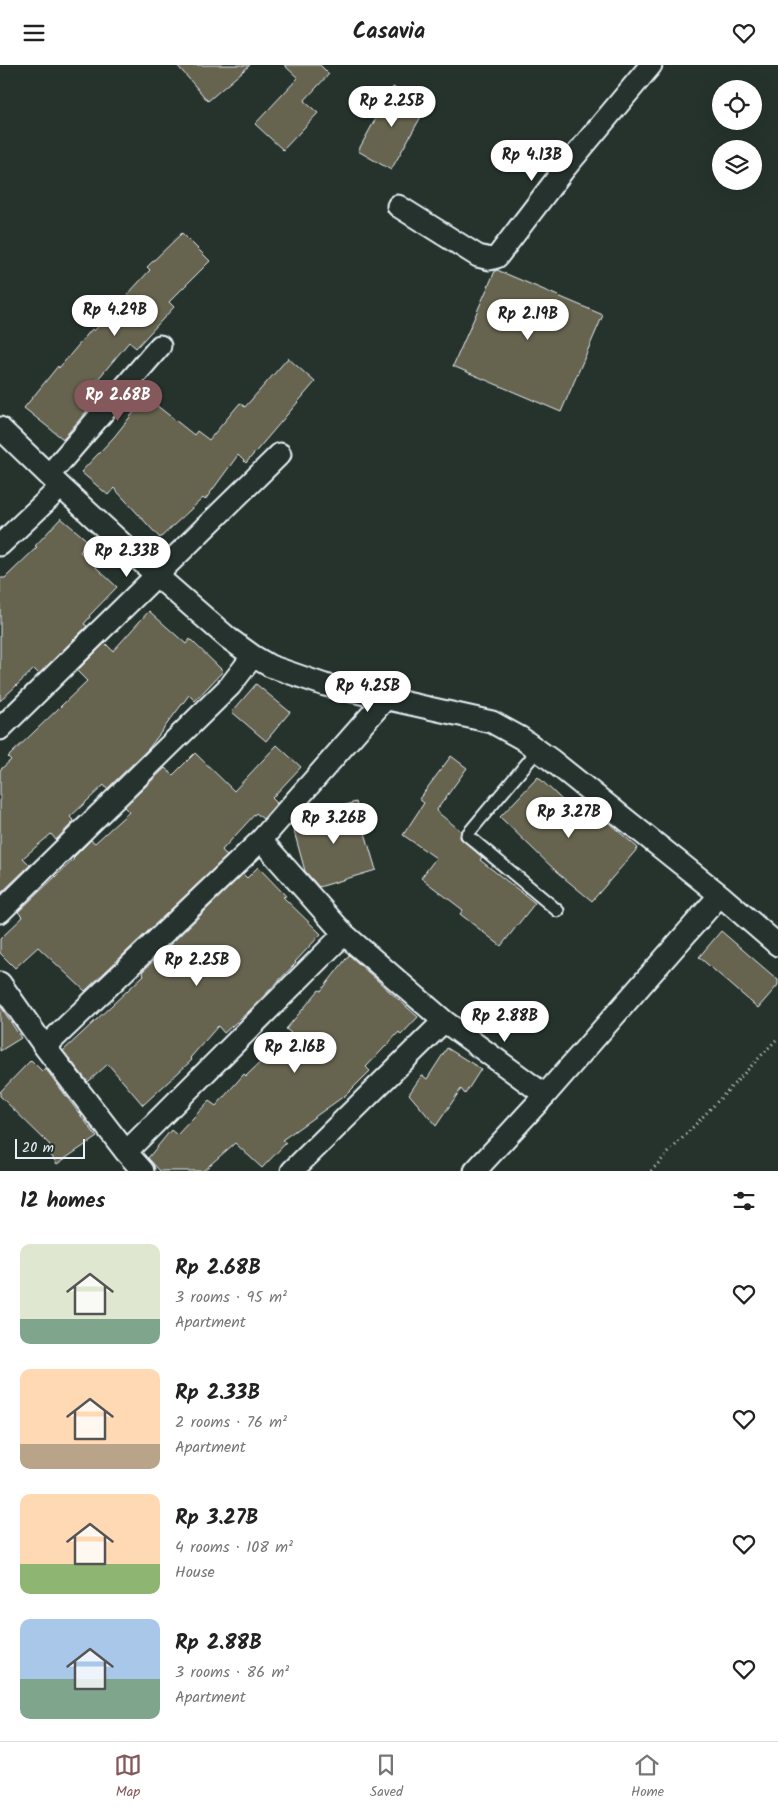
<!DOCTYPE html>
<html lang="en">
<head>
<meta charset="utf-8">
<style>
	body { margin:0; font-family:Kalam,sans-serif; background:#f6f6f6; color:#222; height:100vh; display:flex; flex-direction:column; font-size:19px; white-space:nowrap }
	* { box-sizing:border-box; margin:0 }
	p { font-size:16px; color:#767676 }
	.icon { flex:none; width:28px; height:28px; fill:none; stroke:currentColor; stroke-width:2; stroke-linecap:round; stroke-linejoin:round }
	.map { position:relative; height:1106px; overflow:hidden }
	.details { display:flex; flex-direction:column; background:#fff; flex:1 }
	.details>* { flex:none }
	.buttons { position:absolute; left:712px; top:15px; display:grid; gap:10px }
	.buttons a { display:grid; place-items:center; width:50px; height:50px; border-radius:50%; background:#fff; box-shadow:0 5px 20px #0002; font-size:25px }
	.scale { position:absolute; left:15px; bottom:12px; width:70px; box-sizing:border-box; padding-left:5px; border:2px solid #e8f1f8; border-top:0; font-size:14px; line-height:18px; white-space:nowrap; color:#e8f1f8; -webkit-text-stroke:4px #26332d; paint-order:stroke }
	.price { position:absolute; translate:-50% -42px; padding:0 11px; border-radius:18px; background:#fff; color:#222; font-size:16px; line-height:32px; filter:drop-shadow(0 1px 2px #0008) }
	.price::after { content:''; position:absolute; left:50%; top:30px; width:15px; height:11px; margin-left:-8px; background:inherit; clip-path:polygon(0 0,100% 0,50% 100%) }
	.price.active { background:#85585c; color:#fff }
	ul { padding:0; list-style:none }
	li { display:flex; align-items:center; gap:15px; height:125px; padding:0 20px }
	li span { display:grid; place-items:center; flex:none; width:140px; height:100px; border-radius:10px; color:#555 }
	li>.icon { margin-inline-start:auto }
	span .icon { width:60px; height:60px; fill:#fffc; stroke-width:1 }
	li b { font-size:21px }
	h2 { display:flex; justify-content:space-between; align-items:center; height:60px; padding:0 20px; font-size:21px }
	header { display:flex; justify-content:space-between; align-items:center; height:65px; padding:0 20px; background:#fff; font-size:22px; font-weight:800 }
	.dock { display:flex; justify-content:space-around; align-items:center; height:70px; border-top:1px solid #e0e0e0; background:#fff; font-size:14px; color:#767676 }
	.dock a { display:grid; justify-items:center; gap:2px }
	.dock .active { color:#85585c }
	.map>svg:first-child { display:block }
	.building { fill:#666450; stroke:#e8f1f8 }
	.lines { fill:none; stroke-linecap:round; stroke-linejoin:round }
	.service-casing { stroke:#e8f1f8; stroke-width:15 }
	.minor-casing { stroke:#e8f1f8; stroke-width:25 }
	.path { stroke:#e8f1f8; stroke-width:3; stroke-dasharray:1 4; stroke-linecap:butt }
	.service { stroke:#26332d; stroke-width:11 }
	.minor { stroke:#26332d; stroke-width:21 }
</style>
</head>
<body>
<header><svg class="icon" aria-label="menu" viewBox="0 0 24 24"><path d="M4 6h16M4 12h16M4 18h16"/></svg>Casavia<svg class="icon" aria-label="heart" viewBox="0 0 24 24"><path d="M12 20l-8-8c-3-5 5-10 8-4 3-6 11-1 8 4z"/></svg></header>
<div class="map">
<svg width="778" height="1106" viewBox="0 0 778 1106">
	<rect width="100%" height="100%" fill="#26332d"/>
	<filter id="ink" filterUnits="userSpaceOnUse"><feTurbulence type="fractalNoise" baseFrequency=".02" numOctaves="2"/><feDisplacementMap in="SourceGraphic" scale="10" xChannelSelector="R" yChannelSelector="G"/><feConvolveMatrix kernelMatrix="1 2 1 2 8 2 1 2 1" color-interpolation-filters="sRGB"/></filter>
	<g filter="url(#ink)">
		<path class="building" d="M177,0H250L208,36Z
			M284,0H320L329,9L304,36L318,48L283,85L255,59L298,13Z
			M393,22L427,41L391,105L358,86Z
			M182,168L210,196L169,237L174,242L136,283L129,277L88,326L97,334L63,374L24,343L58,301L59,303L92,264L94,266L150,205L147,202Z
			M497,205L603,250L561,347L453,301L495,206Z
			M288,293L315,317L246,398L238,390L205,435L203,433L160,473L114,423L108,430L81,407L114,372L146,332L194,370L197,366L209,375L240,338L245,342Z
			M61,453L89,477L80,487L117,522L89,551L90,552L84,559L87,561L39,609L34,604L0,636V513H5L37,482L35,481Z
			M149,546L186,579L190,574L223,606L195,636L189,630L149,683L107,724L104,720L70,752L74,756L56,775L51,769L23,793L30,800L0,829V705L11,695L8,692L87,616L77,606L105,578L113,586Z
			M256,619L290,647L266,676L232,647Z
			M277,680L301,702L272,733L277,738L263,754L256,748L222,785L227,791L85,926L38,882L15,903L0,888V874L23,852L18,847L74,794L73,793L91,775L95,778L129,747L124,742L165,703L173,710L195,688L234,726Z
			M451,691L467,703L436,746L461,766L460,773L482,792L480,795L535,838L501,881L460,849L463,845L421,813L436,793L403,770L424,738L419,734Z
			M538,712L579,751L588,740L638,783L592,836L558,808L500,752Z
			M356,737L376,805L319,822L305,806L292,759L296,754Z
			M258,802L286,831L283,832L321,869L295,897L296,898L248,947L224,968L218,961L190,993L192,995L143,1040L108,999L88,1017L63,986L144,910L142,907L243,809L247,813Z
			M721,866L778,915V920L758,943L699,892Z
			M349,890L418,952L401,970L399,967L366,1002L370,1006L347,1029L282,1075L286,1078L262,1103L235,1078L203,1106H160L148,1093L171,1065L177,1070L209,1036L216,1041L244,1009L246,1011L291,968L286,964L319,925L321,926Z
			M0,940L21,973L0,986Z
			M447,983L481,1004L465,1029L461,1024L436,1061L409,1029L422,1010L427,1014Z
			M31,995L42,1006L45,1003L97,1072L57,1099L46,1083L50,1080L0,1031V1027Z"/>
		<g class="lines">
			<g class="service-casing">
				<path id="service" d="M538,685L467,770L558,846"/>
			</g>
			<g class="minor-casing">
				<path id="minor" d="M398,141L478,191L490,194L497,192L565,103L651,0
					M0,363L61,422L156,510L228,573L253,591L270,601L325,620L492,657L521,673L550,694L720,830L778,880
					M49,410L160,281
					M0,480L61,422
					M0,664L280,389
					M0,847L230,621L253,591
					M0,918L45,982L261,775L386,633
					M444,956L545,1030
					M45,982L126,1087L344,869L261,775
					M126,1087L143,1106
					M292,1106L444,956L344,869
					M475,1106L545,1030L720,830"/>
			</g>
			<path class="path" d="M651,1106L778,973"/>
			<use href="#service" class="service"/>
			<use href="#minor" class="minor"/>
		</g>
	</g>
</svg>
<div class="buttons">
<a><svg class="icon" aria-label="locate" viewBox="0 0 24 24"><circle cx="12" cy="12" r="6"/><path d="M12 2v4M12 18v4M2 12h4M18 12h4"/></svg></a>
<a><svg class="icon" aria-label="layers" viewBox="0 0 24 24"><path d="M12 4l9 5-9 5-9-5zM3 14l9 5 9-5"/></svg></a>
</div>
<div class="scale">20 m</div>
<b class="price" style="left:392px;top:63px">Rp 2.25B</b>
<b class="price" style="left:532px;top:117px">Rp 4.13B</b>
<b class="price" style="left:115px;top:272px">Rp 4.29B</b>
<b class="price" style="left:528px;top:276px">Rp 2.19B</b>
<b class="price active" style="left:118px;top:357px">Rp 2.68B</b>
<b class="price" style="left:127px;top:513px">Rp 2.33B</b>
<b class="price" style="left:368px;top:648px">Rp 4.25B</b>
<b class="price" style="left:569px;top:774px">Rp 3.27B</b>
<b class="price" style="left:334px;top:780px">Rp 3.26B</b>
<b class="price" style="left:197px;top:922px">Rp 2.25B</b>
<b class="price" style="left:505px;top:978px">Rp 2.88B</b>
<b class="price" style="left:295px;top:1009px">Rp 2.16B</b>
</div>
<section class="details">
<h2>12 homes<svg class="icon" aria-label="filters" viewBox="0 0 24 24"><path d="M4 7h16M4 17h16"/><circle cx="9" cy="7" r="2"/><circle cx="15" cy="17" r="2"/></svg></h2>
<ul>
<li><span style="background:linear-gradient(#dfe7d0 75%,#7fa58c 0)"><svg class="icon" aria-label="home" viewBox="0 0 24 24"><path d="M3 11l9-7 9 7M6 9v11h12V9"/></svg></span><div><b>Rp 2.68B</b><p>3 rooms · 95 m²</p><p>Apartment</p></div><svg class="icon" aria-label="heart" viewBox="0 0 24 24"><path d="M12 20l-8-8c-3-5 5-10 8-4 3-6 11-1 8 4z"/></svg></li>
<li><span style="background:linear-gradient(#ffd9b3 75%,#b9a48a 0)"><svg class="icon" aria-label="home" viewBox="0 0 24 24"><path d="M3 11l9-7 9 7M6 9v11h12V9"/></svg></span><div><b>Rp 2.33B</b><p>2 rooms · 76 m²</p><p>Apartment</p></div><svg class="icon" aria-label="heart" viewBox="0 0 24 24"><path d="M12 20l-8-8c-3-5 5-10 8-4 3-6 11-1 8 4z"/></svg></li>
<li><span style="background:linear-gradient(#ffd9b3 70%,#8fb573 0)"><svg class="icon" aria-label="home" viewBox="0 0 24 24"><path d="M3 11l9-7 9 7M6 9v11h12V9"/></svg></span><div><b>Rp 3.27B</b><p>4 rooms · 108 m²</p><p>House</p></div><svg class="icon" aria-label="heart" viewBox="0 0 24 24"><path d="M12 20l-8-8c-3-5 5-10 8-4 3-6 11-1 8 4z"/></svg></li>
<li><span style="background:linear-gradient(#a9c7e8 60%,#7fa58c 0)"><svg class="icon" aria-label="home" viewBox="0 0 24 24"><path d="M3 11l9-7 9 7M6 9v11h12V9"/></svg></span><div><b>Rp 2.88B</b><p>3 rooms · 86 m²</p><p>Apartment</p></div><svg class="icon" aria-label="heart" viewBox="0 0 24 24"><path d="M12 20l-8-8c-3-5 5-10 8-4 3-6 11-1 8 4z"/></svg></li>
</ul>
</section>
<nav class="dock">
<a class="active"><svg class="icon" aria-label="map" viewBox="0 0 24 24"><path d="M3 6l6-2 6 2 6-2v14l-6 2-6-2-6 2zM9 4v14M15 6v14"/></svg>Map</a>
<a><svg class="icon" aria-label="saved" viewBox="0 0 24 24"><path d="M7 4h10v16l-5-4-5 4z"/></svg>Saved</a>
<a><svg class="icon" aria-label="home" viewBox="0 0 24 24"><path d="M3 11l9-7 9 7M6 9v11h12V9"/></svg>Home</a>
</nav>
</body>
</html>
